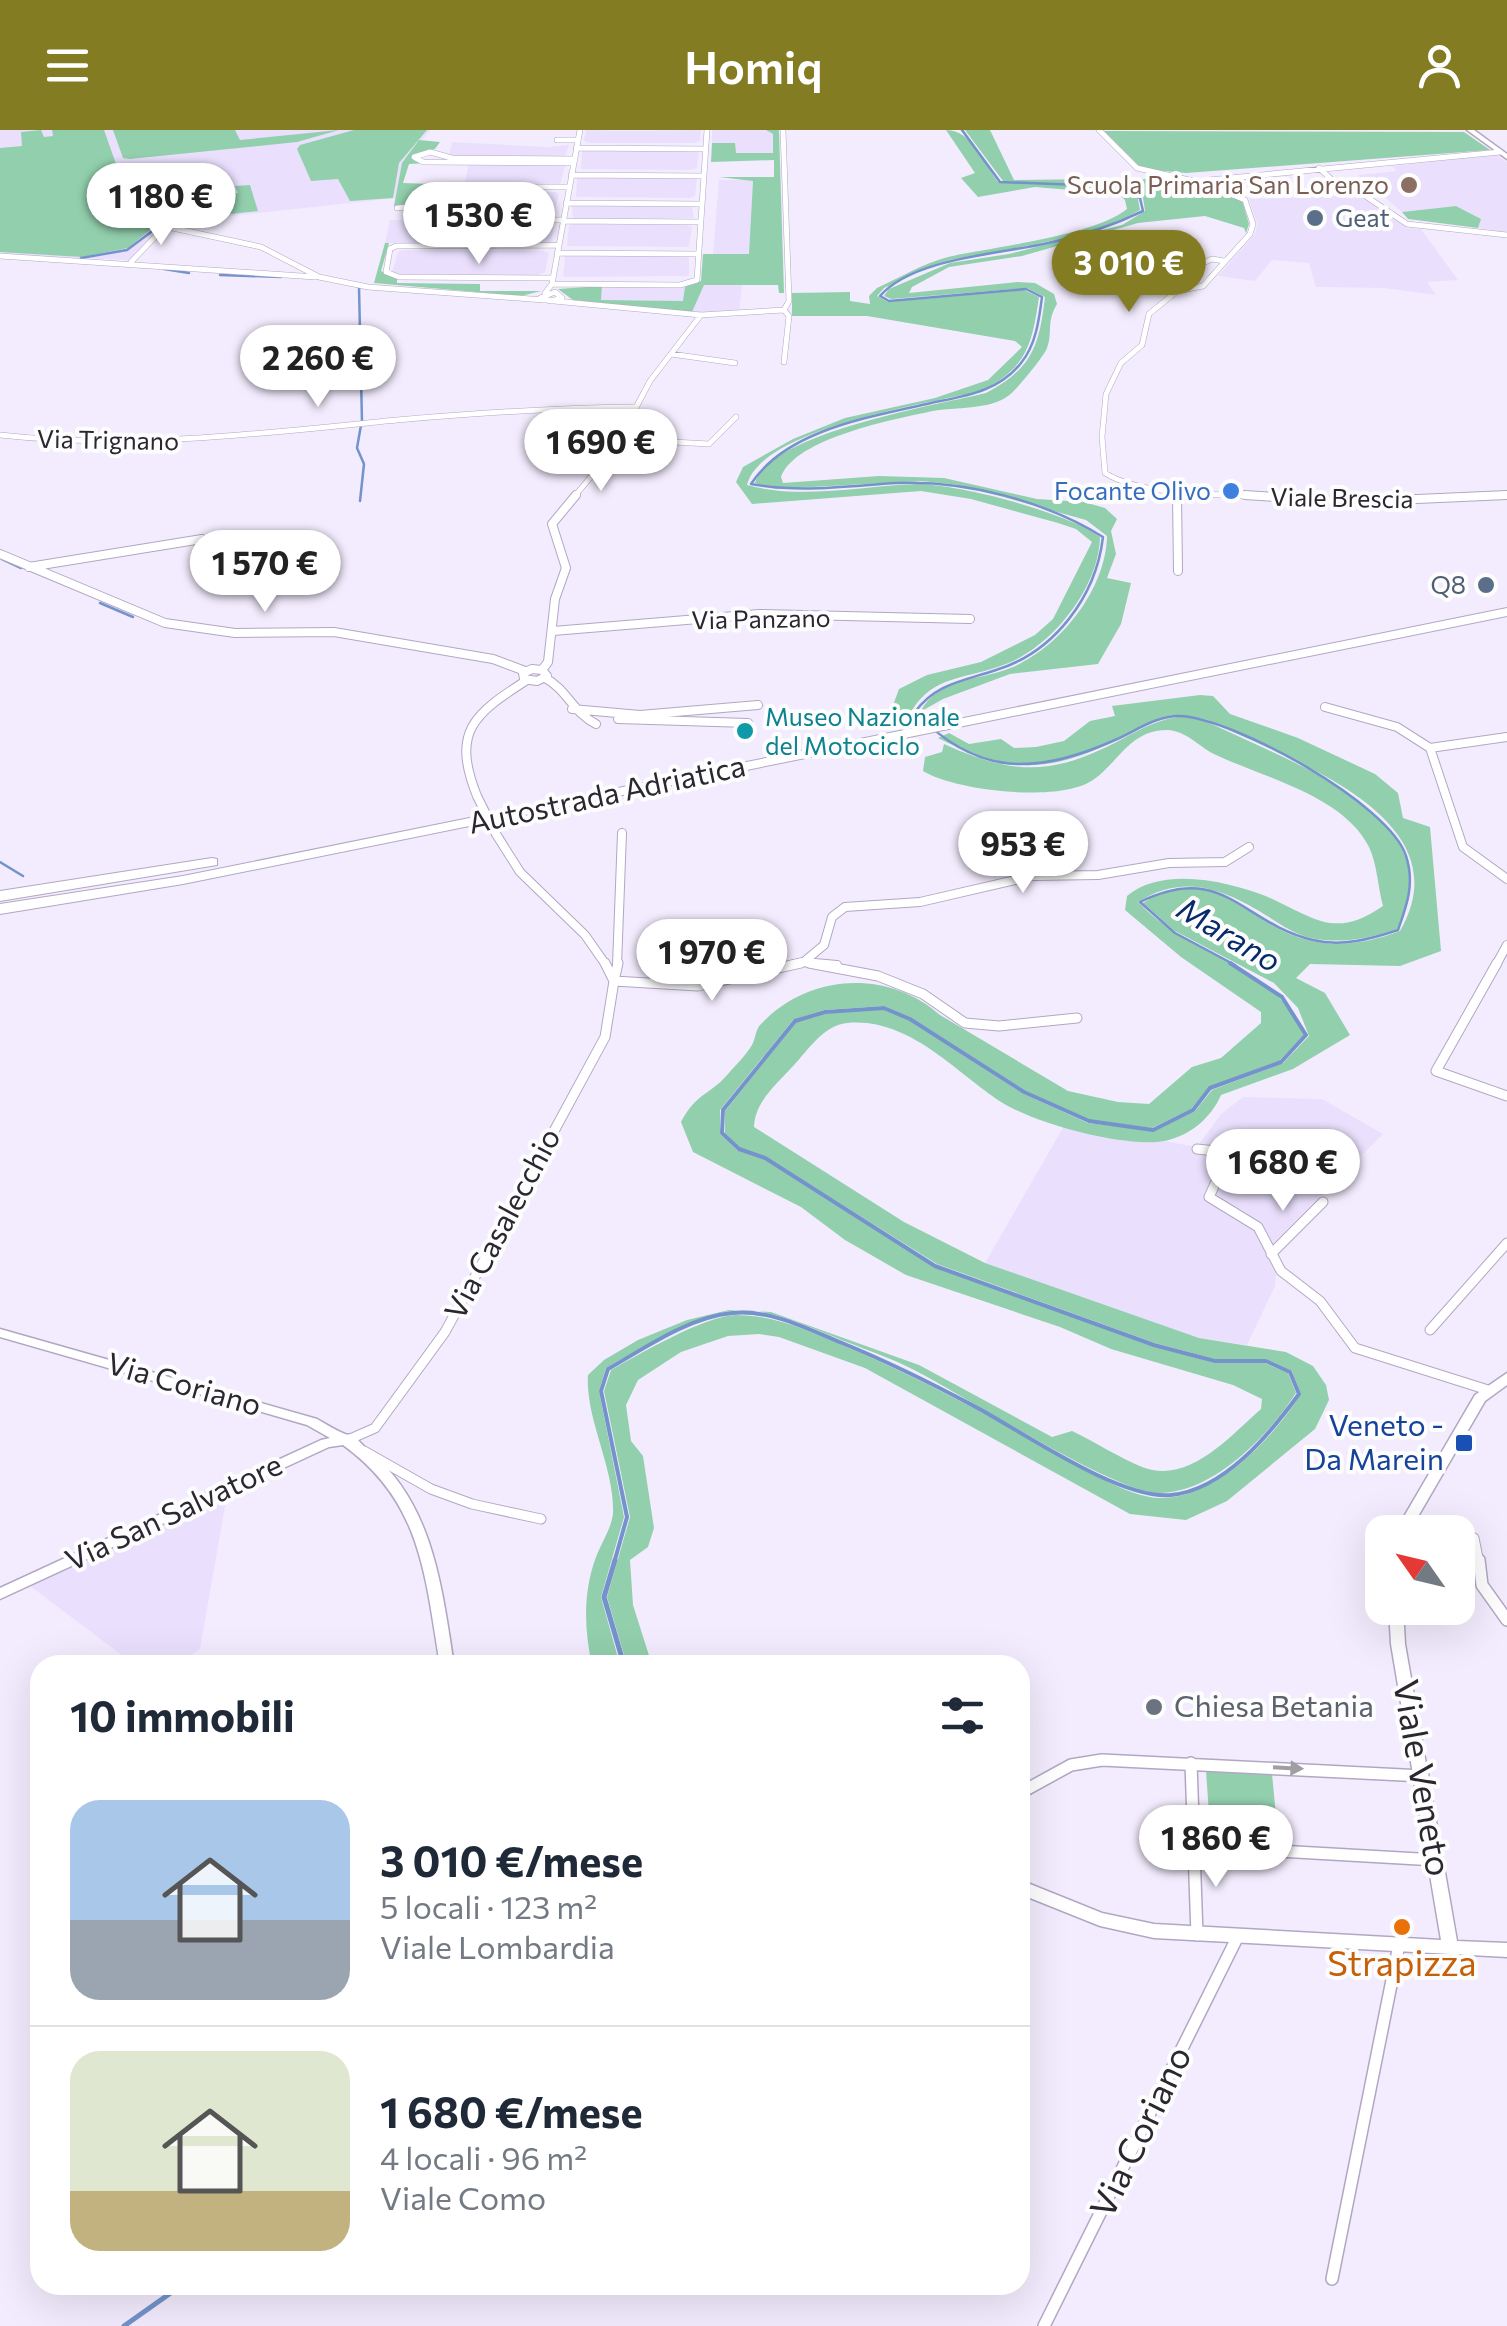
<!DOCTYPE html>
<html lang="it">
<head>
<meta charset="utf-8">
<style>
	body { margin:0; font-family:Commissioner,sans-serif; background:#f2f2f3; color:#1f2937; height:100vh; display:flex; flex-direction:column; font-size:38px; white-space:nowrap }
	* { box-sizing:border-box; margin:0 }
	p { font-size:32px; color:#747a83 }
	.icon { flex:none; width:55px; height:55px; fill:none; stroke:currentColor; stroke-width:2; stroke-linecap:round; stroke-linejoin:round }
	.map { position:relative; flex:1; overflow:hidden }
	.side { position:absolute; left:30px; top:1525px; width:1000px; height:640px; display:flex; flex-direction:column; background:#fff; border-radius:30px; box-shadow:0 10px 40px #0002 }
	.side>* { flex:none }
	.needle { width:65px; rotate:304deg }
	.fabs { position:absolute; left:1365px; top:1385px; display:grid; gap:20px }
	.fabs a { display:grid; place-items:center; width:110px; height:110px; border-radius:20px; background:#fff; box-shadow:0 10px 40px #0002; font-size:50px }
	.price { position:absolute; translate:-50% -85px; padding:0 22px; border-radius:35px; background:#fff; color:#222; font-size:32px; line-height:65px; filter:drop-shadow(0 2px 5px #0008) }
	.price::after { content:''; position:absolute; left:50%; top:60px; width:30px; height:22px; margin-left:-15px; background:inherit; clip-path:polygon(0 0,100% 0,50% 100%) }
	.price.current { background:#847c23; color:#fff }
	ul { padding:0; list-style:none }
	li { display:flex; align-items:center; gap:30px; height:250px; padding:0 40px }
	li+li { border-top:2px solid #e0e1e3 }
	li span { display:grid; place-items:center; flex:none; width:280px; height:200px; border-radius:30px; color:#555 }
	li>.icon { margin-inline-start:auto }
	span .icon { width:120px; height:120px; fill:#fffc; stroke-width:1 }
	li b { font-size:42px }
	h2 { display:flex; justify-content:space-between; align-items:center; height:120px; padding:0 40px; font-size:42px }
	header { display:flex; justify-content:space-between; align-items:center; height:130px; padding:0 40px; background:#847c23; color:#fff; font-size:45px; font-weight:600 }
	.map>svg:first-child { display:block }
	.built { fill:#eae0fd }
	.green { fill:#92cfad }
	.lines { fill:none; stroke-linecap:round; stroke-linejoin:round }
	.stream-far2 { stroke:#7493cb; stroke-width:2.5 }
	.stream-far1 { stroke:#7493cb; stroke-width:4 }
	.stream { stroke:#7493cb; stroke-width:5 }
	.street-far3-casing { stroke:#b2a7c3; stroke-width:6 }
	.street-far2-casing { stroke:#b2a7c3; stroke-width:10 }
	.street-far1-casing { stroke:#b2a7c3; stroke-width:11 }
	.street-casing { stroke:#b2a7c3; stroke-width:14 }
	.secondary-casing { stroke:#b2a7c3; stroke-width:3 }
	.highway-casing { stroke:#b2a7c3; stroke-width:2 }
	.street-far3 { stroke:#fff; stroke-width:5 }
	.street-far2 { stroke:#fff; stroke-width:8 }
	.street-far1 { stroke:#fff; stroke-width:9 }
	.street { stroke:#fff; stroke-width:11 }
	.secondary { fill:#fff; fill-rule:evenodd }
	.highway { fill:#fff; fill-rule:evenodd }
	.street-bridge-casing { stroke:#b2a7c3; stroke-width:10; stroke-linecap:butt }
	.street-bridge { stroke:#fff; stroke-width:8 }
	.oneway { fill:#a09ea2 }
	.education-dot { fill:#8d6e63; stroke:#fdfdfd; stroke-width:4 }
	.service-dot { fill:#5c6f8a; stroke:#fdfdfd; stroke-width:4 }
	.shop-dot { fill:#3f7fe0; stroke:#fdfdfd; stroke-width:4 }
	.culture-dot { fill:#0f9aa8; stroke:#fdfdfd; stroke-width:4 }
	.transit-dot { fill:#1a4fb4; stroke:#fdfdfd; stroke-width:4 }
	.worship-dot { fill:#6b7280; stroke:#fdfdfd; stroke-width:4 }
	.food-dot { fill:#e8710a; stroke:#fdfdfd; stroke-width:4 }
	.labels { text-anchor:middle; stroke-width:8; stroke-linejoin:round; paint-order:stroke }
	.far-education-label { font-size:25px; fill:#785e54; stroke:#fdfdfd; text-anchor:end }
	.far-service-label { font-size:25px; fill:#4e5e75; stroke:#fdfdfd; text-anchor:start }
	.far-street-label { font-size:25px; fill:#2b2731; stroke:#fdfdfd }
	.far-shop-label { font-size:25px; fill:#366cbe; stroke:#fdfdfd; text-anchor:end }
	.far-culture-label { font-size:25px; fill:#0d838f; stroke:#fdfdfd; text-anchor:start }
	.street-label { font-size:30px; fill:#2b2731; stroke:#fdfdfd }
	.transit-label { font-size:30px; fill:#164399; stroke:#fdfdfd; text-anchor:end }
	.worship-label { font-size:30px; fill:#5b616d; stroke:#fdfdfd; text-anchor:start }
	.water-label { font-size:32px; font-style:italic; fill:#062a6b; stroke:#fdfdfd }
	.near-street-label { font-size:35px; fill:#2b2731; stroke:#fdfdfd }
	.near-food-label { font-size:35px; fill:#c56008; stroke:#fdfdfd }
</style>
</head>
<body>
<header><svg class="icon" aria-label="menu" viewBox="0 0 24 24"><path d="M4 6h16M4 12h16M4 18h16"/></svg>Homiq<svg class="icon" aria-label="person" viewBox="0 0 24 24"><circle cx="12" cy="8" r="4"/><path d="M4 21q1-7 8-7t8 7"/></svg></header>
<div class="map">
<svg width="1507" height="2196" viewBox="0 0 1507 2196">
	<rect width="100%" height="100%" fill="#f3ecfe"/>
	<path class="built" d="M0,0H431L402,33L396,68L167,93L129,130L0,125Z
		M586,0L622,1L701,0L700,11L694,13H589L584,11Z
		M712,0H766L773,4L774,23H735V13H712Z
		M452,12L549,17L569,15L565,27H454L449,25Z
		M587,19L698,21L699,22L697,38L691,40L581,39L582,21Z
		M1497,25L1507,32V103L1478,98L1481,89L1456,76L1402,82L1358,45L1397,41L1392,36Z
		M469,34L564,35L565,36L560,55H464Z
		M582,46L695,48L697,49L695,66L689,68L576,67L577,48Z
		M719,50H753L750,124H713Z
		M444,61L555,62L559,64L554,83L435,82L439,63Z
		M1359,65L1408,98L1421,99L1458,150L1427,152L1436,165L1384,158L1316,157L1309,133L1272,130L1255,151L1218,146L1255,104L1257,94L1249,69Z
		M577,75L692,76L694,88L573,89L572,76Z
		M390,90L550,91L554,93L551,112L544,114L385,113Z
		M574,94L687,95L692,97L689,117L567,116L569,96Z
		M403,120L544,121L549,123L545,142L538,145L397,144L392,142L398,122Z
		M570,124L689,126V146L563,147L565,126Z
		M703,155H742L739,182H692Z
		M602,156L685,157L684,171L600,170Z
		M1243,967L1322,969L1383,1004L1272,1115L1261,1096L1213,1067L1243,1031L1225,1020L1222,1025L1233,1031L1211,1052L1204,1068L1253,1098L1276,1142L1275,1156L1247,1215L1199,1208L985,1133L1064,996L1125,1011H1164L1197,1017L1221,984Z
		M227,1365L200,1519L175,1535H135L30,1456Z"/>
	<path class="green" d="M41,0L44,7L53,6L52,0H104L126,62L119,67L142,65L157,94L128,118L82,127L0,122V18L22,16L21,2Z
		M113,0H235L240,10L339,0L297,12L130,29L123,28Z
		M354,0H427L399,33L393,68L350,71L338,49L311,51L297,19L300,15Z
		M766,0H779L784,163H779L778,155H704L692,182L573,170L558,159L602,156L601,170L683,171L685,157L701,151L703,124H749L753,51L719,47H774V30L711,32L712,13H735L736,23H773V4Z
		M946,0C972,0 984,33 998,52L1093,54L1119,58L1138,69L1140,80C1088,110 1008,118 950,130C927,135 905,149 884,158L877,166L888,172L1024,160L1039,167C1032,215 1027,237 982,261C930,273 761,298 747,355C801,370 861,356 916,354C959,354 1066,382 1100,407C1099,457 1053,516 1006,534C969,549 933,544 911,582L896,585L892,578L899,559L927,545L981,532L1035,505L1053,489L1092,412L1076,399L1058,393L971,369L921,361L752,374L736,352L743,337L793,309L845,288L935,268L988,250L1022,217L1015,211L867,186H792V163L850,162V171L870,174L869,166L877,158C899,148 924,133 948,127C992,117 1094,106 1127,79L1125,70L1118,64L1035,57L978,67L961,48L975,43Z
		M965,0H990L1014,50L1098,49L1122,54L1158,46L1217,58L1242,70L1249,94L1246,103L1244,98L1205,86L1138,93L1022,126L949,137L912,157L909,163L1018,152L1035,153L1054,164L1057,174C1046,192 1053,202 1047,218C1045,225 1015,262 1008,266C989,280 955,277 933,281C895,289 795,308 781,347L783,353L879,346L944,348L1037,369L1084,372L1105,378L1117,389L1111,401L1116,424L1107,448L1131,453L1121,494L1098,534L1010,544L943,569L920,582C941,545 978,552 1013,537C1061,516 1106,459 1107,406L1086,390L960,355L921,351L776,359L755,353C769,303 937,275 986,263C1033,238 1039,216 1045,167L1027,158L891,169L884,166L889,159L950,133L1009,124L1122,95L1145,81L1143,68C1097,42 1051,63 1003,51Z
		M1104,1L1464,2L1490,20L1186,43L1142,39Z
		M419,10L440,12L435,19L413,25L414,31L427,33L409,34L403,53L430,54L424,71L394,76L402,33Z
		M250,55L258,81L165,91L150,64L194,60L200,68L238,63L235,56Z
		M1456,76L1481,89L1478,98L1408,89L1402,82Z
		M385,113H389L381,141L397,149V153L480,154V161H541L521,166L374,153Z
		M1200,565L1213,566L1230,584L1298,608L1375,644L1398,663L1403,688L1430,697L1441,821L1400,836L1310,834L1296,848L1325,863L1350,905L1293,939L1221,965C1211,988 1190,1006 1164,1011C1124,1018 1036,994 1001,972C955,942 909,887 847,893C824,895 809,919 794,935C777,954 755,971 754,997L904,1092L985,1133L1199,1208L1286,1222L1313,1236L1326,1255L1329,1270L1315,1299L1227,1371L1186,1390L1130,1384L865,1238L779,1207L759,1204L728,1206L681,1222L638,1250L626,1275L631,1311L643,1326L654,1398L648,1417L630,1430L633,1475L652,1535H627L607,1467L630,1387L604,1261L611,1240C640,1224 704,1186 736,1185C772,1185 804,1199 837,1213C913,1244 983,1283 1055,1322C1082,1337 1127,1367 1159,1368C1216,1369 1273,1308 1301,1264L1292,1241L1266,1229H1215L1155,1213L937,1134L766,1027L740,1018L725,1003V981L796,892L826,883L883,879L909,890L1022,963L1088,993L1154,1001L1195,981L1212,960L1283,933L1309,906L1298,878L1274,853L1175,801L1143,773C1212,728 1248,796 1308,810C1339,818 1371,812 1400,801C1467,685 1283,628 1208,590C1165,580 1158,587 1121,607C1051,645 1008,643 938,608L949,603L969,614L1001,609L1014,618L1036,617L1064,611L1090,591L1115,586L1112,576Z
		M1182,586L1206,591C1280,629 1460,685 1397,799C1368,809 1341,814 1311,808C1297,805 1281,795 1269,787C1226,760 1185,742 1138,772C1191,829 1274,832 1304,905L1279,931L1209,957L1191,979L1152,998L1090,990L1026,961L912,888L884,876L824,880L793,890L720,980V1004L737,1020L763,1029L934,1137L1153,1216L1215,1233H1265L1288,1243L1296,1263C1268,1306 1214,1362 1160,1363C1116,1364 965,1266 916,1241C890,1227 860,1218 832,1206C801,1194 764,1176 730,1181C693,1186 638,1220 606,1238L599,1261L624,1387L601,1467L620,1535H592C584,1499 583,1462 596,1427C601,1414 612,1397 613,1383C615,1339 585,1288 588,1245L604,1230L638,1210L687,1190L729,1180L771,1182L919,1235L1052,1307L1072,1301C1095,1312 1118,1327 1142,1337C1189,1355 1230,1306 1261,1279L1262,1269L1233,1255L1111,1219L1060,1197L906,1145L845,1110L801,1077L693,1022L681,992C697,962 709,966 728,944C736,935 746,925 752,915C756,908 755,900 761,894C809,843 888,839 940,885L1068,961L1118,972L1149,974L1192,937L1221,928L1261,893V882L1181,827L1125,780L1127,766C1162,736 1228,751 1268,767C1314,787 1334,810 1383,776C1378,758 1377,733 1369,717C1343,665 1261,647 1214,624C1198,616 1187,601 1167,600C1130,600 1119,632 1093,650C1060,673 956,661 923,641L925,627L942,622L944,614C1015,646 1054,646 1124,608C1147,596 1155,591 1182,586Z
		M1206,1641L1272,1644L1279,1716L1211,1712Z"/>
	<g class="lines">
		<path class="stream-far2" d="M962,0L1000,52L1106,56L1140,68L1143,81C1112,96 1081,106 1048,113C1000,124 913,128 880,166L889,171L1026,159L1042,167C1039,190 1036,215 1021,233C998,262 965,266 931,273C871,287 787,299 751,354C800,363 847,356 897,353C965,350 1045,371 1103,407C1096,466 1055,522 996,540C964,551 936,553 915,582C977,647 1037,645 1115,610C1136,601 1155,586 1179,586C1232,587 1390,674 1406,726C1415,753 1407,775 1398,800C1371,809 1342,817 1313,810C1241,793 1224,731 1140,772L1175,803L1235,835
			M81,128L127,120L159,96L161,92L147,65
			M164,139L189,143
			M220,145L281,147
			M359,157L362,292
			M360,371L364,334L357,318L361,295
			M2,429L21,438
			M100,473L133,487
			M0,732L23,746"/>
		<path class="stream-far1" d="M614,1433L627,1387L601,1261L608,1239C645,1218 689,1187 732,1183C770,1179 808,1199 842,1213C886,1231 929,1252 972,1275C1020,1300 1119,1370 1171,1365C1224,1360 1270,1304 1299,1264L1290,1242L1266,1231H1215L1154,1215L935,1136L765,1028L739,1019L722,1003L723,980L795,891L825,882L884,878L910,889L1024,962L1089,991L1153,1000L1193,980L1210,958L1281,932L1306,905L1282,867L1230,833"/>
		<path class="stream" d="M615,1430L604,1467L624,1535
			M124,2196L182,2155"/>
		<g class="street-far3-casing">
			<path id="street-far3" d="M783,0L789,171L784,180
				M1099,0L1137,38L1202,53
				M557,10H577
				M576,18L706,19
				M573,33L423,32L414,27L430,22L452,28L574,29
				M1319,38L1341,58L1364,65L1407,94L1507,105
				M571,45L704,46
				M1209,50L1500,22
				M1204,53L1245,70L1253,94L1250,104L1203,156L1177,161L1149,184L1142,215L1121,233L1106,264L1102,307L1105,343C1144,368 1233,364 1281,367
				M566,73L701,74
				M397,78L430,75
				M428,80L432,61L439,57H569
				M428,80L427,87L438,89L563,90
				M563,91L700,92
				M168,97L261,117L319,147L368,157L544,170
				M557,123L697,124
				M0,126L316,147
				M131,132L157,105
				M553,148L399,147L386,142L390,119L396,116L558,115
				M552,154L680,155L697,150L707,0
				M1189,156V139L1212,129L1224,131
				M555,162L562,168L551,171L540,168Z
				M545,163L552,154L580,0
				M554,171L701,185L784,180
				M784,180L789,186L784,232
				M671,224L735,233
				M0,305C134,320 264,303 397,290C476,283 555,278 634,277
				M620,309L709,314L736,287
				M1177,360V367
				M574,367L614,319L650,251L701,185
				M1457,367L1507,365"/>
		</g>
		<g class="street-far2-casing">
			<path id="street-far2" d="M1177,365L1178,441
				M1245,365L1350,372L1507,365
				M0,424L165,493L235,503L334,502L493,529L525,541
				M29,437L202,409
				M553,501L759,484L970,489
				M532,539L542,540L547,546L537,551L524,549L523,543Z
				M542,540L548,532L555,469L566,438L552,394L576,365
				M545,548C567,559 573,583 596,594
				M1325,577L1397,597L1430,618L1463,717L1507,749
				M572,579L640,585L758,575
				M618,589L748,593
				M1430,618L1507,607
				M477,666C451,601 474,584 527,550
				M496,704L520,742L585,805L606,835
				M806,830L824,815L832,787L845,777L920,772L1033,746L1098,745L1169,733L1225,732L1249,717
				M617,835L622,703
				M790,835L803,832L837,835
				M1496,835L1507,815"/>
		</g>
		<g class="street-far1-casing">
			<path id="street-far1" d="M618,833L614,851L698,856L801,833
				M809,833L878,846L923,864L965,893L999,896L1077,888
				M1497,833L1436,941L1507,966
				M1197,1019L1224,1022L1238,1031L1215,1054L1209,1067L1258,1097L1281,1141L1320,1171L1355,1218L1488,1260
				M1271,1124L1323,1072
				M1430,1200L1507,1113
				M350,1309L375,1298L445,1202L605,907L614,851L605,833
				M364,1321L431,1359L472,1374L541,1389
				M1405,1394L1452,1402
				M1458,1403L1474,1408L1479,1433"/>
		</g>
		<g class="street-casing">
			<path id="street" d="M1479,1430L1482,1455L1507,1490
				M1191,1633L1197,1805
				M1020,1663L1071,1635L1102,1630L1423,1646
				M1194,1716L1436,1730
				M1332,2149L1399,1815
				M1044,2196L1237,1808"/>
		</g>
		<g class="secondary-casing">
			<path id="secondary" d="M1467,0H1474L1507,24V29Z
				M0,1199L317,1289C326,1294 335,1300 345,1304C347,1305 350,1304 352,1305C357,1308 364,1317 369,1321C433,1373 442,1458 454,1535H440C425,1446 422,1372 343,1315L329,1317L0,1469V1458L321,1310L330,1308L307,1295L0,1207Z
				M1507,1243V1255L1485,1271L1409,1402H1395L1475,1265Z
				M1389,1478H1403L1405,1514L1457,1811L1507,1813V1827L1154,1808L1100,1796L1020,1764V1750L1102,1783L1154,1794L1441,1810L1391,1514Z"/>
		</g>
		<g class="highway-casing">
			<path id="highway" d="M1507,478V486L183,754L0,784V774L183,746Z
				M212,728L217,729V735L0,771V761Z"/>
		</g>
		<use href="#street-far3" class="street-far3"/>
		<use href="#street-far2" class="street-far2"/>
		<use href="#street-far1" class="street-far1"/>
		<use href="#street" class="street"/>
		<use href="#secondary" class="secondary"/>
		<use href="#highway" class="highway"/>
		<g class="street-bridge-casing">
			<path id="street-bridge" d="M477,666L496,704"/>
		</g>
		<use href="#street-bridge" class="street-bridge"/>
	</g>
	<defs><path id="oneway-solid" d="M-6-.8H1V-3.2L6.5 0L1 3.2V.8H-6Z" transform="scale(2.5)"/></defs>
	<use class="oneway" href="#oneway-solid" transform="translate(1288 1638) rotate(3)"/>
	<circle class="education-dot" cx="1409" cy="55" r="10"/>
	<g class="service-dot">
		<circle cx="1315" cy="88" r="10"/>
		<circle cx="1486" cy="455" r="10"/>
	</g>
	<circle class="shop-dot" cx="1231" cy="361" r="10"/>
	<circle class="culture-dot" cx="745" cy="601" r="10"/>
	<rect class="transit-dot" x="1454" y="1303" width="20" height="20" rx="5"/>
	<circle class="worship-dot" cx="1154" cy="1577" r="10"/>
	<circle class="food-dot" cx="1402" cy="1797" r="10"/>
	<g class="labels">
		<g class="far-education-label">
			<text x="1389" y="64">Scuola Primaria San Lorenzo</text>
		</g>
		<g class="far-service-label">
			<text x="1335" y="97">Geat</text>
			<text x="1466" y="464" text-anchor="end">Q8</text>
		</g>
		<g class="far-street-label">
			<text transform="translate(108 310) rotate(1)" y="9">Via Trignano</text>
			<text transform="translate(1342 368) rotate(1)" y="9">Viale Brescia</text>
			<text transform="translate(761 489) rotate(-1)" y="9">Via Panzano</text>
		</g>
		<g class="far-shop-label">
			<text x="1211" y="370">Focante Olivo</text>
		</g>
		<g class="far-culture-label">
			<text x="765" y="596">Museo Nazionale<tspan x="765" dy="29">del Motociclo</tspan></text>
		</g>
		<g class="street-label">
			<text transform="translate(607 665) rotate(-12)" y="10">Autostrada Adriatica</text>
			<text transform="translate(503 1094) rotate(-62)" y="10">Via Casalecchio</text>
			<text transform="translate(184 1255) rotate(16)" y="10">Via Coriano</text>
			<text transform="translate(174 1383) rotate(-25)" y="10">Via San Salvatore</text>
		</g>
		<g class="transit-label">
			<text x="1444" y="1306">Veneto -<tspan x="1444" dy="34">Da Marein</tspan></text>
		</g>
		<g class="worship-label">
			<text x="1174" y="1587">Chiesa Betania</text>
		</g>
		<g class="water-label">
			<text transform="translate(1229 805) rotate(31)" y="11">Marano</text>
		</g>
		<g class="near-street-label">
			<text transform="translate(1422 1648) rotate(80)" y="12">Viale Veneto</text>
			<text transform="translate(1141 2002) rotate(-64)" y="12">Via Coriano</text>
		</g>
		<g class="near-food-label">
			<text x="1402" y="1846">Strapizza</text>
		</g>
	</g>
</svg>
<div class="fabs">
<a><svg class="needle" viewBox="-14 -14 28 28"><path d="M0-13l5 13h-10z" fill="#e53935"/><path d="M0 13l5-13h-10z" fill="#747a83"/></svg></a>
</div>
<b class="price" style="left:161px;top:118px">1 180 €</b>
<b class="price" style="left:479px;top:137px">1 530 €</b>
<b class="price current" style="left:1129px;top:185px">3 010 €</b>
<b class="price" style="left:318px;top:280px">2 260 €</b>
<b class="price" style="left:601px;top:364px">1 690 €</b>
<b class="price" style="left:265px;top:485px">1 570 €</b>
<b class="price" style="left:1023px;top:766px">953 €</b>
<b class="price" style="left:712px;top:874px">1 970 €</b>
<b class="price" style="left:1283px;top:1084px">1 680 €</b>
<b class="price" style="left:1216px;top:1760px">1 860 €</b>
<section class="side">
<h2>10 immobili<svg class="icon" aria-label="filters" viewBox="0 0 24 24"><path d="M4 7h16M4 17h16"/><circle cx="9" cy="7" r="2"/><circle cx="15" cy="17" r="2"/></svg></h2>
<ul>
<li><span style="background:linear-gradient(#a9c7e8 60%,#9aa5b1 0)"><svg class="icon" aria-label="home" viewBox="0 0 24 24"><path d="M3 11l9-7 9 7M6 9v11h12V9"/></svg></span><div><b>3 010 €/mese</b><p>5 locali · 123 m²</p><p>Viale Lombardia</p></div></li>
<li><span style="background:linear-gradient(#dfe7d0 70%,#c2b280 0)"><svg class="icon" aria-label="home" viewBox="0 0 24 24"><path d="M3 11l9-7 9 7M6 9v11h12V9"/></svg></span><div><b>1 680 €/mese</b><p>4 locali · 96 m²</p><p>Viale Como</p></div></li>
</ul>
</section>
</div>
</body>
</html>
